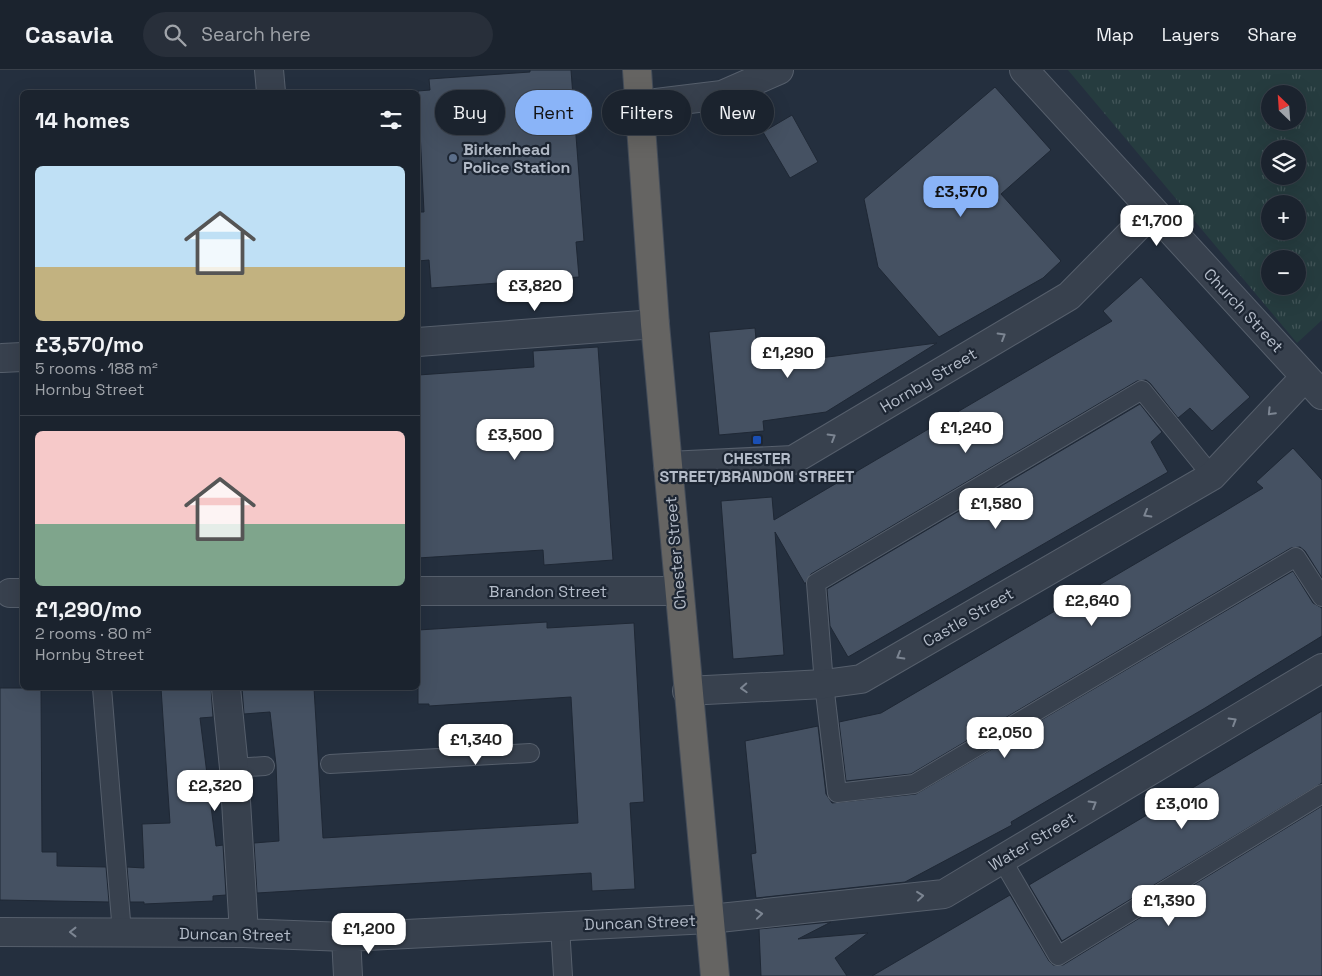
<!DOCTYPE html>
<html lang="en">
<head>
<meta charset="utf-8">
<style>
	body { margin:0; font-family:"Space Grotesk",sans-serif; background:#282f3a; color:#f1f3f6; height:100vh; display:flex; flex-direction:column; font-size:19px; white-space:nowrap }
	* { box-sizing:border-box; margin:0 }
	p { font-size:16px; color:#a0a4aa }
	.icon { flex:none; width:28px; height:28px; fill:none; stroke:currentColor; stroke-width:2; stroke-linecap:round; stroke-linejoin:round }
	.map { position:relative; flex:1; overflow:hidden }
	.sheet { position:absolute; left:20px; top:20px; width:400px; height:600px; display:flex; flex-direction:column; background:#1b232e; border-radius:8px; box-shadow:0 5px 20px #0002,0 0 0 1px #39404a }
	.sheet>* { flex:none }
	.top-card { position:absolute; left:435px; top:20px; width:475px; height:45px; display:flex; gap:10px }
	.needle { width:32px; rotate:335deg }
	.fabs { position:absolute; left:1261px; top:15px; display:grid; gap:10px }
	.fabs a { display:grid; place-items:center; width:45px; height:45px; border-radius:50%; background:#1b232e; box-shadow:0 5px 20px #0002,0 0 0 1px #39404a; font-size:25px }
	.price { position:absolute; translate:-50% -42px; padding:0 11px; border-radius:10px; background:#fff; color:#222; font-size:16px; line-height:32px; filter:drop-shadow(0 1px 2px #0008) }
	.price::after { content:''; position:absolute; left:50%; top:30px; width:15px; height:11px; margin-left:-8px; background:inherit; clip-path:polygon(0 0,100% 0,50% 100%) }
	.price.on { background:#8ab4f8; color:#111 }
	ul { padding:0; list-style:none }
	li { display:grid; align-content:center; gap:10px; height:265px; padding:0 15px }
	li+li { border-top:1px solid #39404a }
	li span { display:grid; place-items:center; height:155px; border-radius:8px; color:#555 }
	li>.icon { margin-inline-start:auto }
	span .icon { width:90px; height:90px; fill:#fffc; stroke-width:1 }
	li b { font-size:21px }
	h2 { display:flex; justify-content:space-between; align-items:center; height:60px; padding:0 15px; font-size:21px }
	.tag { padding:0 18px; border-radius:22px; background:#1b232e; box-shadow:0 5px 20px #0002,0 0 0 1px #39404a; font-size:18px; line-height:45px }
	.tag.on { background:#8ab4f8; color:#111 }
	header { display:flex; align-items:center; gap:30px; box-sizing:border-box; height:70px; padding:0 25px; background:#1b232e; border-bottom:1px solid #39404a }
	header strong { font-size:24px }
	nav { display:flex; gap:28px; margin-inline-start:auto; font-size:18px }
	.search { width:350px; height:45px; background:#282f3a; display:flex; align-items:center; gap:12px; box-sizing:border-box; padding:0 18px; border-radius:28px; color:#a0a4aa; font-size:19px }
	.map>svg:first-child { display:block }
	.grass { fill:url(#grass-tufts); fill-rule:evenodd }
	.building { fill:#455162; stroke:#1f2835 }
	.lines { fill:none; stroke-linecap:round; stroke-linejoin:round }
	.service-casing { stroke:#565f6c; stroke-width:20 }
	.minor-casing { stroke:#565f6c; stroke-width:30 }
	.trunk-casing { stroke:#434c59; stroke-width:30 }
	.service { stroke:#38414e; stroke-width:18 }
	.minor { stroke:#38414e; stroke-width:28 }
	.trunk { stroke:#656462; stroke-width:28 }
	.oneway { stroke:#7c8592 }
	.service-dot { fill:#5c6f8a; stroke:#1d2633; stroke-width:2 }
	.transit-dot { fill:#1a4fb4; stroke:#1d2633; stroke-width:2 }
	.labels { text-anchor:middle; stroke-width:4.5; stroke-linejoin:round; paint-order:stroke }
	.poi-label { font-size:16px; font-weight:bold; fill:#b4bcc9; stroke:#1d2633; text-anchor:start }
	.street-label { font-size:16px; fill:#b4bcc9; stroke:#1d2633 }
</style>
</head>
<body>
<header>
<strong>Casavia</strong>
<div class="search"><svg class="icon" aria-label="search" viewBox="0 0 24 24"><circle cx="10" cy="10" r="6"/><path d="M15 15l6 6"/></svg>Search here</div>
<nav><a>Map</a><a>Layers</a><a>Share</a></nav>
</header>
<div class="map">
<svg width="1322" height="906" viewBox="0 0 1322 906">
	<defs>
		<pattern id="grass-tufts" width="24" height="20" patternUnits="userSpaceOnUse" patternTransform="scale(1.25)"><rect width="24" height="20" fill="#263c3f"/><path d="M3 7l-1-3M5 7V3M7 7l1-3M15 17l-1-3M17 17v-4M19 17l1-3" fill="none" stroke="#435659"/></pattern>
	</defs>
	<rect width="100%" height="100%" fill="#242f3e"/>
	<path class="grass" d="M1068,0H1322V250L1297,273ZM1270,24H1298V51H1270ZM1270,79H1298V106H1270ZM1270,134H1298V161H1270ZM1270,189H1298V216H1270Z"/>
	<path class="building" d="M530,0H571L584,171L576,172L579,207L431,218L429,190L418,191V142H424L418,21L430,20L429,9L530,2Z
		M995,17L1051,80L1001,124L1061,191L1043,208L939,267L878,197L864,129Z
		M792,45L818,92L790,108L763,62Z
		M1141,207L1250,327L1212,361L1190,338L1178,348L1150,313L1146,310L1137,311L811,504L805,514L775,462L784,585L733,589L721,431L772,427L774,450L1112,251L1103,241Z
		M755,258L757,280L817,271L820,288L937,273L826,342L763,351L764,361L719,365L709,262Z
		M598,277L613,490L544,495L543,480L418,488V305L534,297L533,281Z
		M1140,334L1162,362L1151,372L1168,402L848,587L830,556L827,519Z
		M1293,378L1322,410V508L1305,481L1300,477L1291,478L911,704L846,711L839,652L881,643L1222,443L1263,418L1256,412Z
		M1293,501L1313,533L1322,538V566L1205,638L1011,752L1012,755L905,812L756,828L751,784L756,783L745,671L818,656L826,724L832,733L916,724Z
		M547,552V558L634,553L644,732L630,733L635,819L592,821L591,803L257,823L254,773L279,771L276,695L270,642L244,644L242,618H314L323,768L578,753L571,627L429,636V634H418V560Z
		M0,618H41L42,782H57V796L106,797L109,832L0,830Z
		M161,618H211L213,647L200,648L216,776L223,775L226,825L213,826V831L144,834V832H130L127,797L144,798L142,754L170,753Z
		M1322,641V713L1062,871L1029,815Z
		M1322,736V906H872L1010,825L1049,891L1053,895H1063Z
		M831,852L798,869L868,863L835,888L847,906H761L759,859Z"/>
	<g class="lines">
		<g class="service-casing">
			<path id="service" d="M1212,406L1142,320L816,513L824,614L837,723L914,714L1296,487L1322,527
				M102,618L122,863
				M330,694L530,683
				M234,698L265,696
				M1001,788L1058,886L1322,724
				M560,856L563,906"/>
		</g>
		<g class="minor-casing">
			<path id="minor" d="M269,0L271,22
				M1024,0L1322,325
				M640,35L722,25L779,0
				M418,272L655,254
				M2,288L22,287
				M668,396L793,390L1069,226L1153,141
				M418,521H678
				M10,523H22
				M226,618L234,698L244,863
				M687,621L824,614L861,609L1212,406L1305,307
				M0,862L244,863L346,867L710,849L944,824L1322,598
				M346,867L348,906"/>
		</g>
		<g class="trunk-casing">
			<path id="trunk" d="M637,0L655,254L715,906"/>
		</g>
		<use href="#service" class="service"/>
		<use href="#minor" class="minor"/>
		<use href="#trunk" class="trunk"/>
	</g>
	<defs><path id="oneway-chevron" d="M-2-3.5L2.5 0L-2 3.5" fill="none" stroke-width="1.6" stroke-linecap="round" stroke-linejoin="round" transform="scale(1.25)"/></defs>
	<g class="oneway">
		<use href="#oneway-chevron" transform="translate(1002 266) rotate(-31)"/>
		<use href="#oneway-chevron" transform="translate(1271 342) rotate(134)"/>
		<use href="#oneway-chevron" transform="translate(832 367) rotate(-31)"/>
		<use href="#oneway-chevron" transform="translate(1147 444) rotate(150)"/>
		<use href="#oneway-chevron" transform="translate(900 586) rotate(150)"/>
		<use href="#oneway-chevron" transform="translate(744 618) rotate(177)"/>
		<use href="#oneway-chevron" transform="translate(1233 651) rotate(-31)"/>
		<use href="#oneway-chevron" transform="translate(1093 734) rotate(-31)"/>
		<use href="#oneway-chevron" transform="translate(920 826) rotate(-6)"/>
		<use href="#oneway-chevron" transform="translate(759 844) rotate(-6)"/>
		<use href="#oneway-chevron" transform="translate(73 862) rotate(-180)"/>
	</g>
	<circle class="service-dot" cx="453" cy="88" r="5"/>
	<rect class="transit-dot" x="752" y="365" width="10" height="10" rx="2.5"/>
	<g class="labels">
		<g class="poi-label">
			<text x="463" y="85">Birkenhead<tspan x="463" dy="18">Police Station</tspan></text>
			<text x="757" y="394" text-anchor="middle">CHESTER<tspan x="757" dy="18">STREET/BRANDON STREET</tspan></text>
		</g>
		<g class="street-label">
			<text transform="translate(1244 240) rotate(47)" y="6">Church Street</text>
			<text transform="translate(928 310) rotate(-31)" y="6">Hornby Street</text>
			<text transform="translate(675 483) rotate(-95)" y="6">Chester Street</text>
			<text x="548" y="527">Brandon Street</text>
			<text transform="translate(968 547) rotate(-30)" y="6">Castle Street</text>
			<text transform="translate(1032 771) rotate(-31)" y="6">Water Street</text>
			<text transform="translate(640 852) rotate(-2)" y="6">Duncan Street</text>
			<text transform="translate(235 864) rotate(1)" y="6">Duncan Street</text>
		</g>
	</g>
</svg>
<div class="fabs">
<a><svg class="needle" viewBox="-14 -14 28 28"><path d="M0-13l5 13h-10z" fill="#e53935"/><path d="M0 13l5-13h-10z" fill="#a0a4aa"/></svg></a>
<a><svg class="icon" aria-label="layers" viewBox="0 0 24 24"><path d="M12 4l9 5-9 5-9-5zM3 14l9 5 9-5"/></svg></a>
<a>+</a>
<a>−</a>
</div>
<b class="price on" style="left:961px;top:148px">£3,570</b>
<b class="price" style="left:1157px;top:177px">£1,700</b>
<b class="price" style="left:535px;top:242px">£3,820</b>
<b class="price" style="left:788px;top:309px">£1,290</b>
<b class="price" style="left:966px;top:384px">£1,240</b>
<b class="price" style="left:515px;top:391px">£3,500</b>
<b class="price" style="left:996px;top:460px">£1,580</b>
<b class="price" style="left:1092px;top:557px">£2,640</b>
<b class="price" style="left:1005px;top:689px">£2,050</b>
<b class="price" style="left:476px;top:696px">£1,340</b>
<b class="price" style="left:215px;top:742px">£2,320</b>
<b class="price" style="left:1182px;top:760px">£3,010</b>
<b class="price" style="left:1169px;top:857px">£1,390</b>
<b class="price" style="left:369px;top:885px">£1,200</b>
<div class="top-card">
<a class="tag">Buy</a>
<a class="tag on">Rent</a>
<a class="tag">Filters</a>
<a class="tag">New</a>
</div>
<section class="sheet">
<h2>14 homes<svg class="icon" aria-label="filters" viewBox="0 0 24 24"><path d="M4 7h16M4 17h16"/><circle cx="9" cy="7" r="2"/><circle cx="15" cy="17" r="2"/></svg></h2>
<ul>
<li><span style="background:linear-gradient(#bfe0f5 65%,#c2b280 0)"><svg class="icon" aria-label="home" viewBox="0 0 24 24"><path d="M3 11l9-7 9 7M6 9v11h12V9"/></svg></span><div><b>£3,570/mo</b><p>5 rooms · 188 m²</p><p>Hornby Street</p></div></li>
<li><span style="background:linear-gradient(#f6c9c9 60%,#7fa58c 0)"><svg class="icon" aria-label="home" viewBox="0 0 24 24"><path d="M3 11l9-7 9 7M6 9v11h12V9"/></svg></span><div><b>£1,290/mo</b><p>2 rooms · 80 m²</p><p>Hornby Street</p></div></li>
</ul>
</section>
</div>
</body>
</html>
